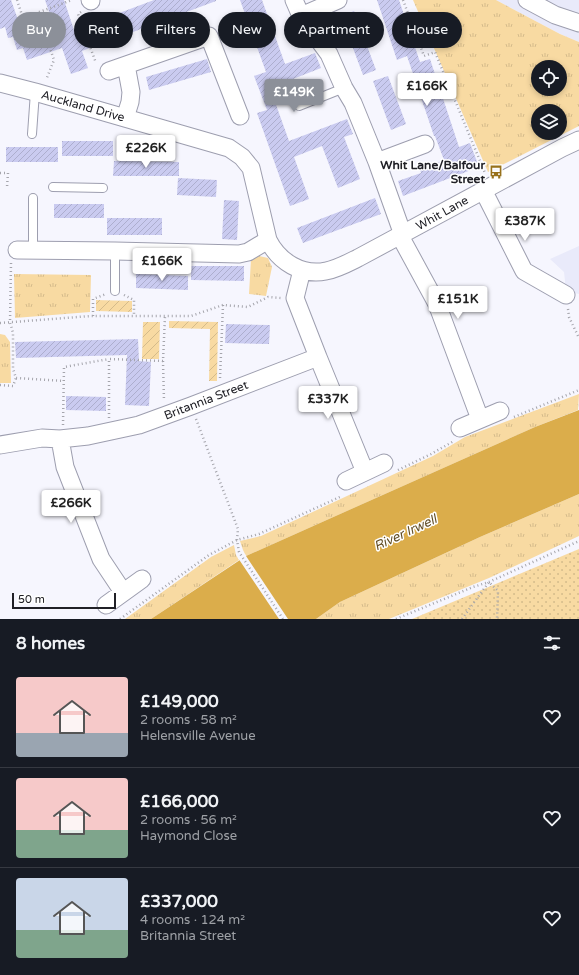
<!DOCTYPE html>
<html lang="en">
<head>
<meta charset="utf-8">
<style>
	body { margin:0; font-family:"Varela Round",sans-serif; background:#20242c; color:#f1f3f6; height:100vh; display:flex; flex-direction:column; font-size:15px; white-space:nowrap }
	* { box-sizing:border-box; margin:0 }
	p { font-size:13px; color:#9ea1a6 }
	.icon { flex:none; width:22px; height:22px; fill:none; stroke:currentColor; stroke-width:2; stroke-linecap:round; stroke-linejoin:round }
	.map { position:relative; height:619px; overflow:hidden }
	.sheet { display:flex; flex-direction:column; background:#171b24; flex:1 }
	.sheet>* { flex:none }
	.banner { position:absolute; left:12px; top:12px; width:555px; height:36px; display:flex; gap:8px }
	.tools { position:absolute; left:531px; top:60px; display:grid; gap:8px }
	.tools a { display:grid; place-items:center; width:36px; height:36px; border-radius:50%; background:#171b24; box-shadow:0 2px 6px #0003; font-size:20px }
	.scale { position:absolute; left:12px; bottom:10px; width:104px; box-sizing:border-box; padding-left:4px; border:2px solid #202026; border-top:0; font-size:11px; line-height:14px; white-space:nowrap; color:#202026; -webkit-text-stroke:3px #fff; paint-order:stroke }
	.price { position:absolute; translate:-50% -34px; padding:0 9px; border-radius:4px; background:#fff; color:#222; font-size:13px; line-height:26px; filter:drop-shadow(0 1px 2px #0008) }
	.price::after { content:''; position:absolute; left:50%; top:24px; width:12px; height:9px; margin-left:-6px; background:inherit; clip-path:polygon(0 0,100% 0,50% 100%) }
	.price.on { background:#8c9099; color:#fff }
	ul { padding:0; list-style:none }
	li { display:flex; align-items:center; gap:12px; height:100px; padding:0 16px }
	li+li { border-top:1px solid #363941 }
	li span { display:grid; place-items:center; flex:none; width:112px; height:80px; border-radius:4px; color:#555 }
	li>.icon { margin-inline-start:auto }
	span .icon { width:48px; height:48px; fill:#fffc; stroke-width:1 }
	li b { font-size:17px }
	h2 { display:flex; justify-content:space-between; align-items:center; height:48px; padding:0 16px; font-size:17px }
	.pill { padding:0 14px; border-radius:18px; background:#171b24; box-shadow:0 2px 6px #0003; font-size:14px; line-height:36px }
	.pill.on { background:#8c9099; color:#fff }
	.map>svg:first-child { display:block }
	.built { fill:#e9eafa }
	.grass { fill:url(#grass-tufts); fill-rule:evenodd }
	.park { fill:url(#park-dots) }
	.garden { fill:url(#garden-furrows) }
	.water { fill:#dbad4b }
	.pier { fill:#f6f6fe }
	.building { fill:url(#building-hatch) }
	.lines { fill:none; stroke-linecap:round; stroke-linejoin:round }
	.lane-casing { stroke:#9d9eaf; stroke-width:10 }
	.street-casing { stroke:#9d9eaf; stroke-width:19 }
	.path { stroke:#a5a5ac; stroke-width:2.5; stroke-dasharray:1 3; stroke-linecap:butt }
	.lane { stroke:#fff; stroke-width:8 }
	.street { stroke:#fff; stroke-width:17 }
	.labels { text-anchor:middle; stroke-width:3; stroke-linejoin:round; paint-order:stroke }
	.street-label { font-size:12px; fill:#202026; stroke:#fff }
	.poi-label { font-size:12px; font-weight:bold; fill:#202026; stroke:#fff; text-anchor:end }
	.water-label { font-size:13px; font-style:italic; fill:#614d25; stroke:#fff }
</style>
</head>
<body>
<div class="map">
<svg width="579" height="619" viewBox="0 0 579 619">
	<defs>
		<pattern id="grass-tufts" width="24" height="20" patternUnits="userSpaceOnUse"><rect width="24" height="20" fill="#f8daa2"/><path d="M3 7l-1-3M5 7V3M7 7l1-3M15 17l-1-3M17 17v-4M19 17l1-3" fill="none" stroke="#d4bb8b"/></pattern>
		<pattern id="park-dots" width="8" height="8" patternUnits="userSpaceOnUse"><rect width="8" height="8" fill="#f8daa2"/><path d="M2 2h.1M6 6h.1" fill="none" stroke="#d4bb8b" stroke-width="1.8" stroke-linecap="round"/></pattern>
		<pattern id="garden-furrows" width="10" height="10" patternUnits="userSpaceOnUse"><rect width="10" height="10" fill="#f8daa2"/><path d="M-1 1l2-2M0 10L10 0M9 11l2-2" fill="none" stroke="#d4bb8b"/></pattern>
		<pattern id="building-hatch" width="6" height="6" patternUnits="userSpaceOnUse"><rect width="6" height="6" fill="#cacbf0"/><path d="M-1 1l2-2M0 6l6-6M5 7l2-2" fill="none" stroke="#adaece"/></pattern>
	</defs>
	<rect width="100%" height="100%" fill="#f6f6fe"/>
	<path class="built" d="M496,0H579V42L560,34Z
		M579,246V294L566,291L564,272L550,259Z"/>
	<path class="grass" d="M413,0H496L560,34L579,42V126L488,172ZM538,67H560V89H538ZM538,111H560V133H538Z
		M259,256L268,258L272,267L266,296L249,294L251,259Z
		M14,274L91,275L90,312L15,318Z
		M0,334L5,335L10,342L11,383H0Z
		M579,394L578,410L535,427L246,556L243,550L240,541L261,536L433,456L465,437Z
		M579,494V536L489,578L389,619H316L340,602L480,537Z
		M234,545L236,555L239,560L151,619H125L211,557Z"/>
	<path class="park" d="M579,549V619H412Z"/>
	<path class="garden" d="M96,300L132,301V312L96,311Z
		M169,321L218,322L217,381H209L210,329L169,328Z
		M143,322H160L159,359H142Z"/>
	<path class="water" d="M579,410V494L480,537L340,602L316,619H151L246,556L535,427Z"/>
	<path class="pier" d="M245,554L246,556L288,619H279L238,558Z"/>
	<path class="building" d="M0,0H11L23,34L27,33L30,41L56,32L45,0H64L74,30L154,0H216V1L82,51L88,68L71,74L62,48L27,60L23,48L17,50L13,37L8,38L5,27L0,29Z
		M240,0H262L285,64L315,53L321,68L270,88L289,141L347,119L353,134L344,137L360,179L338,188L322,146L294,157L309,199L290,206L257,113L267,110L254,76L266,72Z
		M377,0H399L420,62L430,59L459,147L470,143L479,167L403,196L398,181L421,173L420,169L444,160L435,136H434L407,56L397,60Z
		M354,11L376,70L363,75L341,16Z
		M207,59L211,72L149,90L146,77Z
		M388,76L406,124L391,130L373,81Z
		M62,141H113V156H62Z
		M6,147H58V162H6Z
		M114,161L179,162V176H113Z
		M178,178L217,180L216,197L177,195Z
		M375,198L381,214L303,243L297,228Z
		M224,200L239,201L237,240L222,239Z
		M54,204H104V218H54Z
		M107,218H162V235H107Z
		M191,266H244V281L191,280Z
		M136,274L188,276V290L136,288Z
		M226,324L270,325L269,344L225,343Z
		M138,339L139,361L151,362L149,406L125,405L127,355L16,358L15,342Z
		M66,396L106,397V411L66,410Z"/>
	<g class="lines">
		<g class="lane-casing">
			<path id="lane" d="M299,106L344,88
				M32,134L35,92
				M53,187L103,188
				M33,251V198
				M115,291V251"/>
		</g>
		<g class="street-casing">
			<path id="street" d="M90,0L91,1
				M294,0L301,16L329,54L344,88L353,103L377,162L403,235
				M527,0L555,15L579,23
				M301,16L338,0
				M109,71L209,36L240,116
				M0,83L35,92L229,148L242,157L251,168L268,240C279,262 302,276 326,271C337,269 348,263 358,258L562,148L579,140
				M125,118L130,102L131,92L126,65
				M377,162L425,144
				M483,190L524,271L566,295
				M400,236L437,304L480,419
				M17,250L115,251L239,254L248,252L268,240
				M318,357L365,472
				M460,428L500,411
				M60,439L65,467L101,559L123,592
				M0,445L42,438L60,439L88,436L139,425L191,406L318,357L295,298L302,270
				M346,481L384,463
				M106,605L142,579"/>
		</g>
		<path class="path" d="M17,0L23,18L72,0
			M403,0L424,56L435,52L485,173
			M81,12L78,14L96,63
			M40,20L54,60L46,80
			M0,173H8L7,187
			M11,263L10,322L13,333V369L16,378L64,381
			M124,295L134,300V316
			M568,309L569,317L579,338
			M93,316V299L106,294
			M0,323L91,316H191L223,305L248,307L268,297L281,298
			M163,361L164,401
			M220,378L223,305
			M0,385L13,386L16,378
			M514,417L579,390
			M109,418V359L163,361L165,316
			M196,419L238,529L237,540L239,552L283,619
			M63,425L64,367L109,359
			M398,470L431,454L454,441
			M120,619L209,555L237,540L259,534L342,496
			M396,619L473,587L489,582L579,541
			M462,619L489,582L498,591L497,619"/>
		<use href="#lane" class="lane"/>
		<use href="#street" class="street"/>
	</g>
	<defs>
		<g id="bus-bare" transform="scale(1.08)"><path d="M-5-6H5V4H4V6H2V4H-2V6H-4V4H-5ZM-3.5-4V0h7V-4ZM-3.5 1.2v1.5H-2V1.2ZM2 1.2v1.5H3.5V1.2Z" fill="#97711b" stroke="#fff" stroke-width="2.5" paint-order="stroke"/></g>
	</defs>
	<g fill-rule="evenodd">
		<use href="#bus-bare" x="496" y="172"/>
	</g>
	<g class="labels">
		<g class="street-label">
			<text transform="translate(83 106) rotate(16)" y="4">Auckland Drive</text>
			<text transform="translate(442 213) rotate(-29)" y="4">Whit Lane</text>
			<text transform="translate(206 400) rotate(-21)" y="4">Britannia Street</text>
		</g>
		<g class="poi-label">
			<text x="485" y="169">Whit Lane/Balfour<tspan x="485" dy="14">Street</tspan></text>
		</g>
		<g class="water-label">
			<text transform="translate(405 532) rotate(-25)" y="5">River Irwell</text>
		</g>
	</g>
</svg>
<div class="tools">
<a><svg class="icon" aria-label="locate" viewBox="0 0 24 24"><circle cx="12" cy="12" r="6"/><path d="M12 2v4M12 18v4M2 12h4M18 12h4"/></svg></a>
<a><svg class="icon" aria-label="layers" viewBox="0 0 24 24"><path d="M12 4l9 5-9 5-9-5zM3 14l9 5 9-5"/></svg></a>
</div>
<div class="scale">50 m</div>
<b class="price" style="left:427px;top:107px">£166K</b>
<b class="price on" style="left:294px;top:113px">£149K</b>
<b class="price" style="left:146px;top:169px">£226K</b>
<b class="price" style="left:525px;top:242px">£387K</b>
<b class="price" style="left:162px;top:282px">£166K</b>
<b class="price" style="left:458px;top:320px">£151K</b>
<b class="price" style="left:328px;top:420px">£337K</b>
<b class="price" style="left:71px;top:524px">£266K</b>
<div class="banner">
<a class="pill on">Buy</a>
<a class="pill">Rent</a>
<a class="pill">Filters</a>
<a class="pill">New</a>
<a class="pill">Apartment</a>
<a class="pill">House</a>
</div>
</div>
<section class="sheet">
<h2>8 homes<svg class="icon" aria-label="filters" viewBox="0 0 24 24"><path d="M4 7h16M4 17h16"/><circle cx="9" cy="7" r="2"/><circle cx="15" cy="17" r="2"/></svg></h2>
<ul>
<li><span style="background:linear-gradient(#f6c9c9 70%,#9aa5b1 0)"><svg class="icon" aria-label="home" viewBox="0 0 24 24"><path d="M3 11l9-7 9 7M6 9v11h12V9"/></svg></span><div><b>£149,000</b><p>2 rooms · 58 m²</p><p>Helensville Avenue</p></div><svg class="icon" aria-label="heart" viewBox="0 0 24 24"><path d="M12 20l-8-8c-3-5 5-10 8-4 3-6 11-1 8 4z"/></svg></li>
<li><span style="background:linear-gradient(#f6c9c9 65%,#7fa58c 0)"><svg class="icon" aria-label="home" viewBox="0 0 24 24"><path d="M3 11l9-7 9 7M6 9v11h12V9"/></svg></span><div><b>£166,000</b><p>2 rooms · 56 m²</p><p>Haymond Close</p></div><svg class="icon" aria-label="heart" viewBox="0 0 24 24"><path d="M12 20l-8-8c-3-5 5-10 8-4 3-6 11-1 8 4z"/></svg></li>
<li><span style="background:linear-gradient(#c9d6e8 65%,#7fa58c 0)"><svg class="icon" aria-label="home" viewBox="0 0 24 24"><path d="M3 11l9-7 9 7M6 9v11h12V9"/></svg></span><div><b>£337,000</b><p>4 rooms · 124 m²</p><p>Britannia Street</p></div><svg class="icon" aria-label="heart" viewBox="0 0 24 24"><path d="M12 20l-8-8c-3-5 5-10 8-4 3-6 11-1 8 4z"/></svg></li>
</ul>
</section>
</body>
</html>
